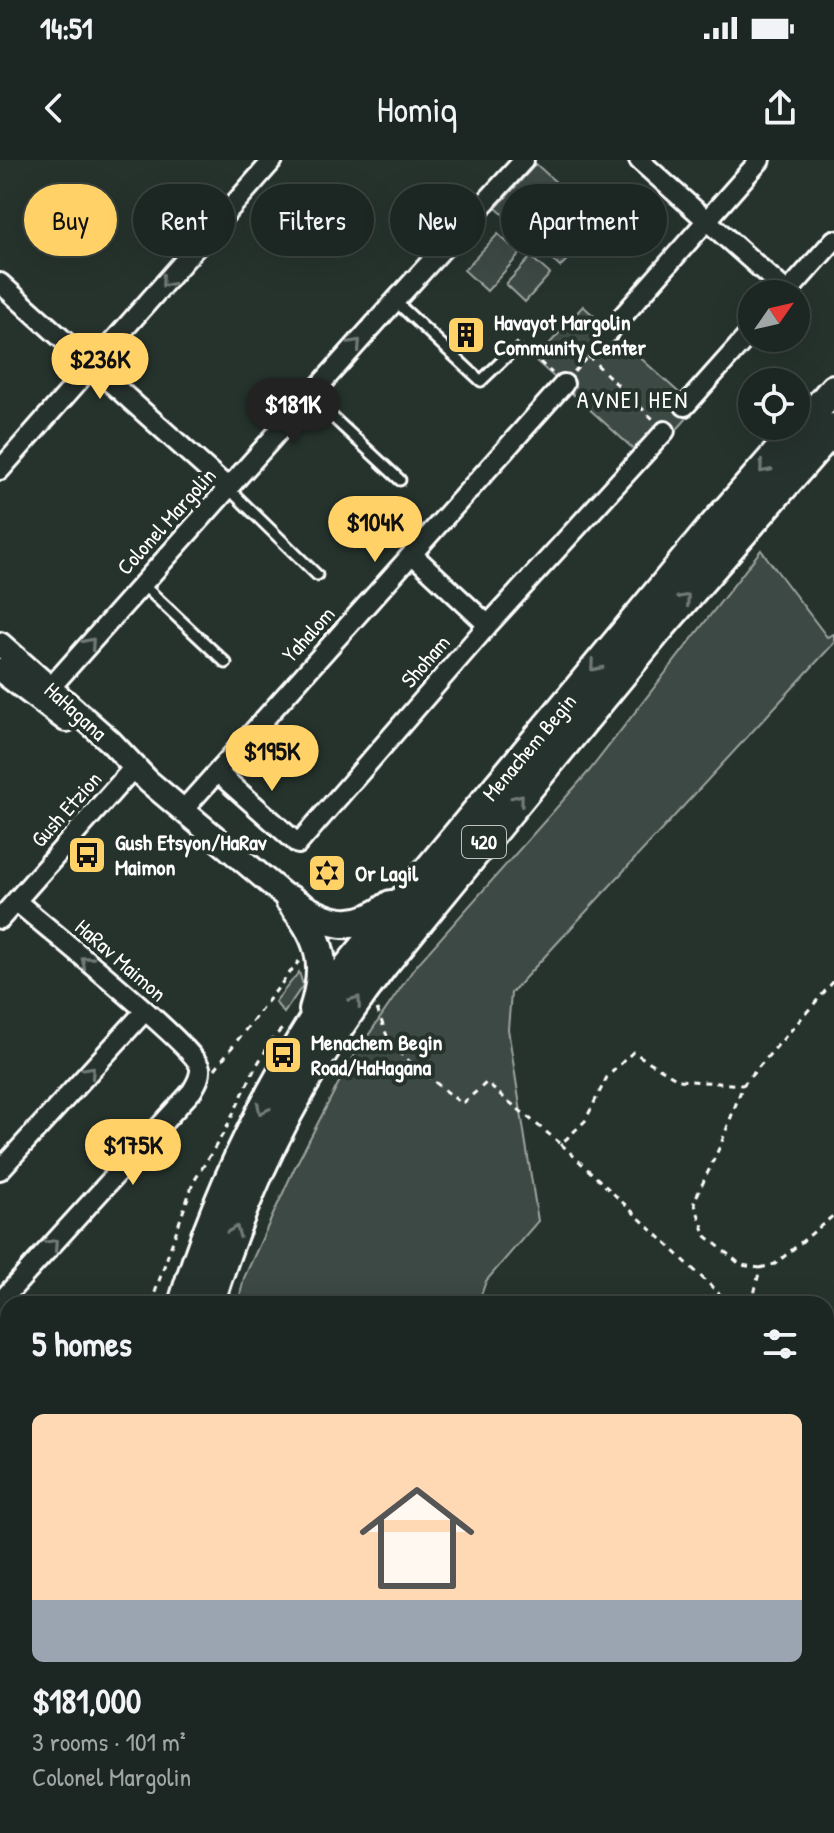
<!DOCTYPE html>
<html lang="en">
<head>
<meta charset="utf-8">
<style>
	body { margin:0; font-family:"Patrick Hand",sans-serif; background:#29322f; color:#f1f3f6; height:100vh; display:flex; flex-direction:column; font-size:30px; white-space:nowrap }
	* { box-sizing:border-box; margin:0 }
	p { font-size:26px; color:#a0a5a5 }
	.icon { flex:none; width:44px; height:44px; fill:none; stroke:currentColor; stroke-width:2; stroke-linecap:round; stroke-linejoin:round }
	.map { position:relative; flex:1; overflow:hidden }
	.side { position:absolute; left:0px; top:1136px; width:834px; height:538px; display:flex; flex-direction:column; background:#1c2622; border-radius:24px 24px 0 0; box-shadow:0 8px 32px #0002,0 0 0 2px #3a4340 }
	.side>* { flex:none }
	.hud { position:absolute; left:24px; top:24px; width:786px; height:72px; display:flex; gap:16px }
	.needle { width:52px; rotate:56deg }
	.controls { position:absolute; left:738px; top:120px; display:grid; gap:16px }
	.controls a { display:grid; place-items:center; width:72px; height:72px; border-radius:50%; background:#1c2622; box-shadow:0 8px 32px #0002,0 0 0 2px #3a4340; font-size:40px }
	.price { position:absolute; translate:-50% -68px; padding:0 18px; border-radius:28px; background:#ffd166; color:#111; font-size:26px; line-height:52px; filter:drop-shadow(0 2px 4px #0008) }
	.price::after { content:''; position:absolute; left:50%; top:48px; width:24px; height:18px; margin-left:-12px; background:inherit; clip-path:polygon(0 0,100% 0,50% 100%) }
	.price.current { background:#222; color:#fff }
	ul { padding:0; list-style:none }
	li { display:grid; align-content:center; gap:16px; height:424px; padding:0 32px }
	li span { display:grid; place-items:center; height:248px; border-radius:12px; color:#555 }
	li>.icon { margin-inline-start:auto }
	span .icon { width:144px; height:144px; fill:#fffc; stroke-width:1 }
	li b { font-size:34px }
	h2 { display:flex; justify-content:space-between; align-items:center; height:96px; padding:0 32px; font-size:34px }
	.tag { padding:0 28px; border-radius:36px; background:#1c2622; box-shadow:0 8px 32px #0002,0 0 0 2px #3a4340; font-size:28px; line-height:72px }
	.tag.current { background:#ffd166; color:#111 }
	.status { display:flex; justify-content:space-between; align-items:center; height:56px; padding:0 40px; background:#1c2622; direction:ltr }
	.status svg { height:22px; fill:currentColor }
	header { display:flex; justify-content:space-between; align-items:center; height:104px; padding:0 32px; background:#1c2622; font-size:36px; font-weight:600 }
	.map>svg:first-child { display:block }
	.green { fill:#3e4944; stroke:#9ea4a2; stroke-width:2 }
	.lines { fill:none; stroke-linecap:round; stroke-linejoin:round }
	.service-casing { stroke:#fff; stroke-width:15 }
	.pedestrian-casing { stroke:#fff; stroke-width:18 }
	.minor-casing { stroke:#fff; stroke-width:24 }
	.tertiary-casing { stroke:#fff; stroke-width:28 }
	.primary-casing { stroke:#fff; stroke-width:34 }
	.path { stroke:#fff; stroke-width:3; stroke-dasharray:6 6; stroke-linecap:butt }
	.service { stroke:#26332d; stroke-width:9 }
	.pedestrian { stroke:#26332d; stroke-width:12 }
	.minor { stroke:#26332d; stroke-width:18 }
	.tertiary { stroke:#26332d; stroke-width:22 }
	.primary { stroke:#26332d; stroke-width:28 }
	.oneway { stroke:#727a76 }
	.labels { text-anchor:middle; stroke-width:8; stroke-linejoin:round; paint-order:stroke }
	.shield { fill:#26332d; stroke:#bec2c0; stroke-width:2 }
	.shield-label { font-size:20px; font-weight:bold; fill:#fff }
	.poi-label { font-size:22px; font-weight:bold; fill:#fff; stroke:#26332d; text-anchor:start }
	.street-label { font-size:22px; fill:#fff; stroke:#26332d }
	.neighbourhood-label { font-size:24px; letter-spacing:2px; fill:#fff; stroke:#26332d }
</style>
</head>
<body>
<div class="status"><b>14:51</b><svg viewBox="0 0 49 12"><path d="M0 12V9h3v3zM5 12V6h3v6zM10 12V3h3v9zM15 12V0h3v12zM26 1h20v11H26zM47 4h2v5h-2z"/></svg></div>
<header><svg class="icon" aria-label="back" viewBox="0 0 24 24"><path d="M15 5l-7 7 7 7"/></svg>Homiq<svg class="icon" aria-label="share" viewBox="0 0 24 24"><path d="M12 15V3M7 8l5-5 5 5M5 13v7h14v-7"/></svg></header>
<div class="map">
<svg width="834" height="1673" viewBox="0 0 834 1673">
	<rect width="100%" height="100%" fill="#26332d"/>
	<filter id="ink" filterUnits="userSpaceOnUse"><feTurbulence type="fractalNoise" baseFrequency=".0125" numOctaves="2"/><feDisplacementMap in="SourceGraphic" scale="16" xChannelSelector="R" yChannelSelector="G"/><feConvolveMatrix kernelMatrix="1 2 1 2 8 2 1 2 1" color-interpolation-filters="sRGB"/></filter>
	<g filter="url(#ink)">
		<path class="green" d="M536,4L582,46L557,74L575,91L560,107L496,48Z
			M498,74L520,94L487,131L464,110Z
			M531,97L550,114L525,142L506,124Z
			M583,146L696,248L648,302L535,200Z
			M761,390L827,477L834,474V483L511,833L508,869L538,1061L486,1121L478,1144H238L244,1118L294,1009L348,905L415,807L590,610Z
			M299,812L303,825L284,853L275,842Z
			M0,1412L8,1419V1443L0,1451Z
			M210,1666H329L324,1673H211Z"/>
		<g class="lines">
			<g class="service-casing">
				<path id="service" d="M395,141L481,221L508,195
					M310,236L400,320
					M228,328L317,415
					M142,424L226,503
					M0,1156L8,1163
					M0,1630L8,1622
					M103,1666L105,1673"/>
			</g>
			<g class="pedestrian-casing">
				<path id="pedestrian" d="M0,1317L8,1308"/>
			</g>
			<g class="minor-casing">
				<path id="minor" d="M639,0L787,132
					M0,123L228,328
					M786,134L834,80
					M606,175L760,0
					M685,246L752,171
					M0,310L273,0
					M412,394L488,465
					M41,534L50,528L395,141L524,0
					M217,612L298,684L488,465L665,271
					M184,649L564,224
					M0,759L135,606
					M0,1010L145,851
					M0,1142L192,931C196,924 201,917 200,908C196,887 42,764 16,741
					M0,1654L4,1658L0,1662"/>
			</g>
			<g class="tertiary-casing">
				<path id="tertiary" d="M0,484L110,581L148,621L290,740
					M0,510L66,560"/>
			</g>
			<g class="primary-casing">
				<path id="primary" d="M290,740C325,764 355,775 391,745
					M295,747C323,781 327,808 314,850
					M183,1144C219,1023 277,911 348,807L709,371L834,229
					M209,1144C247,1021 305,906 384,804L658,470L834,268
					M151,1666L153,1673
					M178,1666L179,1673"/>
			</g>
			<path class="path" d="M514,187L518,182L552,213
				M588,196L654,260
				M574,212L596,187
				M377,849L387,876L398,892L462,944L486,923L561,984L585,961L607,917L633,892L679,920L743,925
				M215,909L299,801
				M561,984L730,1144
				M760,1108L775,1104L834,1055
				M151,1144L193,1023L226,969L255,908L274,877L283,868
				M752,1144L760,1108L741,1105L706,1076L694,1042L721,984L743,925L834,821
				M826,1228L834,1236
				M826,1365L834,1361
				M359,1673L364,1666
				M765,1673L778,1666"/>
			<use href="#service" class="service"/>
			<use href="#pedestrian" class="pedestrian"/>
			<use href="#minor" class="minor"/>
			<use href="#tertiary" class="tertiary"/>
			<use href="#primary" class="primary"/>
		</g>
		<defs><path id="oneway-chevron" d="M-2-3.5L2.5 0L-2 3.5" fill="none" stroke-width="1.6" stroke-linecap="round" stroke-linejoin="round" transform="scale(2)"/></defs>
		<g class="oneway">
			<use href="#oneway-chevron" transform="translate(166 122) rotate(131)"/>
			<use href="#oneway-chevron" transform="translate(356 184) rotate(-48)"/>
			<use href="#oneway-chevron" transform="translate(764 308) rotate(131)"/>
			<use href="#oneway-chevron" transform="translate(685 439) rotate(-49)"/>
			<use href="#oneway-chevron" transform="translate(90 483) rotate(-49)"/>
			<use href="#oneway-chevron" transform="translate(595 506) rotate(130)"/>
			<use href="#oneway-chevron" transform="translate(519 639) rotate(-51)"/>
			<use href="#oneway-chevron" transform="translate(86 801) rotate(-140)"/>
			<use href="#oneway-chevron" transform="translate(356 841) rotate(-54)"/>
			<use href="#oneway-chevron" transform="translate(90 911) rotate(-48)"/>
			<use href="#oneway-chevron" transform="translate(262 949) rotate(117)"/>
			<use href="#oneway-chevron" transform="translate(235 1071) rotate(-68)"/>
			<use href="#oneway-chevron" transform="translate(53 1084) rotate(-48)"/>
		</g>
	</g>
	<defs>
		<g id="building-square" transform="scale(2)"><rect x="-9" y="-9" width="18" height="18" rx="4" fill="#ffd166" stroke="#26332d"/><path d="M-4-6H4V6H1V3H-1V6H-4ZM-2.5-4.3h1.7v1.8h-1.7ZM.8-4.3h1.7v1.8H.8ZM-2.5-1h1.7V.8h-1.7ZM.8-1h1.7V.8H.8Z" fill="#111"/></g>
		<g id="bus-square" transform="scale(2)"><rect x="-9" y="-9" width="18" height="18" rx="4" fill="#ffd166" stroke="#26332d"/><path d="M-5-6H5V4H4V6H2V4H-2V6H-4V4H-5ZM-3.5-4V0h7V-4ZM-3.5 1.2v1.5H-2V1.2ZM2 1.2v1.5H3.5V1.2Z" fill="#111"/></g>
		<g id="synagogue-square" transform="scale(2)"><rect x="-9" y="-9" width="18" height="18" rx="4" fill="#ffd166" stroke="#26332d"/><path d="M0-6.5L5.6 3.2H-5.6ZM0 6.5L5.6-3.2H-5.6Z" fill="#111"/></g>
	</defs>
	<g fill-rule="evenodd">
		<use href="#building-square" x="466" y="175"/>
		<use href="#bus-square" x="87" y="695"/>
		<use href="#synagogue-square" x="327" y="713"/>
		<use href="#bus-square" x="283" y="895"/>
	</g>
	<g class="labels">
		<rect class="shield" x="462" y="666" width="44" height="32" rx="6"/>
		<g class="shield-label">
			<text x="484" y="689">420</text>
		</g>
		<g class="poi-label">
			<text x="494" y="170">Havayot Margolin<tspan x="494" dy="25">Community Center</tspan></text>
			<text x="115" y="690">Gush Etsyon/HaRav<tspan x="115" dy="25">Maimon</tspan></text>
			<text x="355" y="721">Or Lagil</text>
			<text x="311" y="890">Menachem Begin<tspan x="311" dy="25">Road/HaHagana</tspan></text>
		</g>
		<g class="street-label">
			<text transform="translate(166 361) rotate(-48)" y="8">Colonel Margolin</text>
			<text transform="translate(308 474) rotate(-48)" y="8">Yahalom</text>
			<text transform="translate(425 501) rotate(-49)" y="8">Shoham</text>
			<text transform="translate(76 551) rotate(42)" y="8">HaHagana</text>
			<text transform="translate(529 587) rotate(-50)" y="8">Menachem Begin</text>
			<text transform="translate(66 649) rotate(-48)" y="8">Gush Etzion</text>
			<text transform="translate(121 800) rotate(41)" y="8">HaRav Maimon</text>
		</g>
		<g class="neighbourhood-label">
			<text x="633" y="248">AVNEI HEN</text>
		</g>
	</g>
</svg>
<div class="controls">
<a><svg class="needle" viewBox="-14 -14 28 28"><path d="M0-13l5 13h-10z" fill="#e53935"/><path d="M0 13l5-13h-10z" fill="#a0a5a5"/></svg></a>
<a><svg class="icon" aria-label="locate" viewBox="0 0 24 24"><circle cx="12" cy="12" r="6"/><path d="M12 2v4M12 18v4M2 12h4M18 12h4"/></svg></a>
</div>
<b class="price" style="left:100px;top:241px">$236K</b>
<b class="price current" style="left:293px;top:286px">$181K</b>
<b class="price" style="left:375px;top:404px">$104K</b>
<b class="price" style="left:272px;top:633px">$195K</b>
<b class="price" style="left:133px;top:1027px">$175K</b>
<div class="hud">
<a class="tag current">Buy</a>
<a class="tag">Rent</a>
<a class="tag">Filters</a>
<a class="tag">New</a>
<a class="tag">Apartment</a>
</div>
<section class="side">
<h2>5 homes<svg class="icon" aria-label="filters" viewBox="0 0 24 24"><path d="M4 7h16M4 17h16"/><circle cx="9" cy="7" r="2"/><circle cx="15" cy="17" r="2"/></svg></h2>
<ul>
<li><span style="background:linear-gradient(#ffd9b3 75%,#9aa5b1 0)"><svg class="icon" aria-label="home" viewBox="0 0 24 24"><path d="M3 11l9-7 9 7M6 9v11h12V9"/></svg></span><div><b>$181,000</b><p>3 rooms · 101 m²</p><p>Colonel Margolin</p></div></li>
</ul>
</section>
</div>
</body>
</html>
